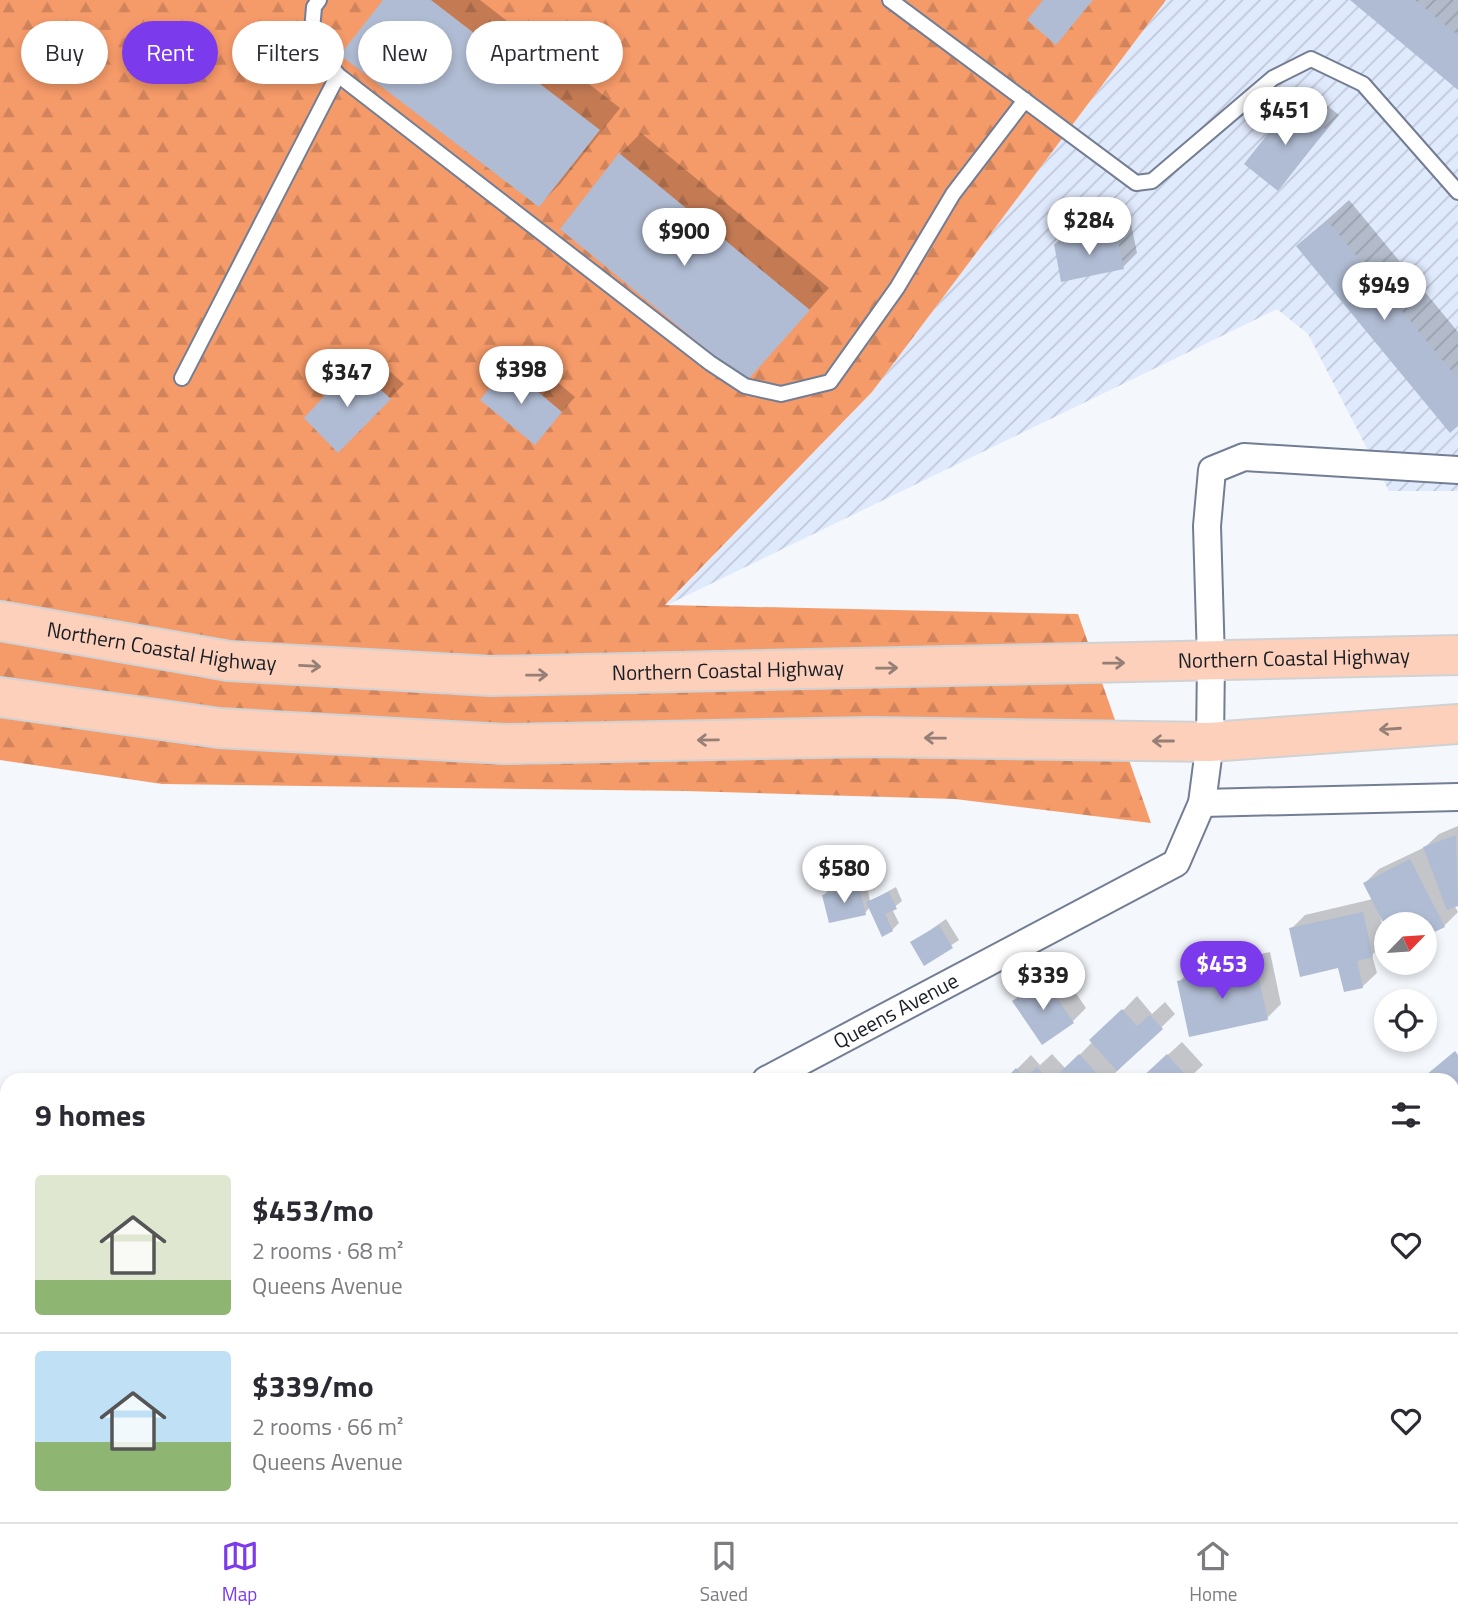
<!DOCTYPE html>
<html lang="en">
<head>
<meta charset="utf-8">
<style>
	body { margin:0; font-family:"Titillium Web",sans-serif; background:#f2f2f3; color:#2b2b33; height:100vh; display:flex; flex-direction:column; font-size:26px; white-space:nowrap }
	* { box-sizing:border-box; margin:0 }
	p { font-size:23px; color:#7c7c81 }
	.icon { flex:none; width:38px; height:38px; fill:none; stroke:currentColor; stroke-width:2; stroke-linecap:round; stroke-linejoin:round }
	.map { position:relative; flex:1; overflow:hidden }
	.sheet { position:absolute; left:0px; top:1073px; width:1460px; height:450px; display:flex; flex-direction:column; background:#fff; border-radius:21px 21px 0 0; box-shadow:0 4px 10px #0003 }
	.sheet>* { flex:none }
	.banner { position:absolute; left:21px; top:21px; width:700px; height:63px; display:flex; gap:14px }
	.needle { width:46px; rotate:65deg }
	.controls { position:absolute; left:1374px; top:912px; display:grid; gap:14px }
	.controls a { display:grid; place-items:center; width:63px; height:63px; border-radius:50%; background:#fff; box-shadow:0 4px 10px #0003; font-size:35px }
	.price { position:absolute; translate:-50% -60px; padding:0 16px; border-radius:24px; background:#fff; color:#222; font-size:23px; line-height:46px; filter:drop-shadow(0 2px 4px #0008) }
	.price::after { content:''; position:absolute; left:50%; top:42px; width:21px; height:16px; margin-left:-10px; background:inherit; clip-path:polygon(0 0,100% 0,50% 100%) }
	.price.on { background:#7c3aed; color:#fff }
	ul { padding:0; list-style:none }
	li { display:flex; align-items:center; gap:21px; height:175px; padding:0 35px }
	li+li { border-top:2px solid #e1e1e2 }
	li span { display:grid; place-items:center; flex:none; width:196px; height:140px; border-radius:7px; color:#555 }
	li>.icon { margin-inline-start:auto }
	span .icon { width:84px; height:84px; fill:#fffc; stroke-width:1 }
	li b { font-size:30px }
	h2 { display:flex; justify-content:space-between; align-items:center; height:84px; padding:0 35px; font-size:30px }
	.tag { padding:0 24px; border-radius:32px; background:#fff; box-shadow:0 4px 10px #0003; font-size:24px; line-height:63px }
	.tag.on { background:#7c3aed; color:#fff }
	.dock { display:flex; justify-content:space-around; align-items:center; height:98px; border-top:2px solid #e1e1e2; background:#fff; font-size:19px; color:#7c7c81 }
	.dock a { display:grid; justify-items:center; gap:4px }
	.dock .on { color:#7c3aed }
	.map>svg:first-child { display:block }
	.industrial { fill:url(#industrial-furrows) }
	.forest { fill:url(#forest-firs) }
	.shadow { fill:#0003 }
	.building { fill:#b0bcd3 }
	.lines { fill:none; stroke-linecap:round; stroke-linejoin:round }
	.service-casing { stroke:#737e94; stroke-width:18 }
	.minor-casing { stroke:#737e94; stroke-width:30 }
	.trunk-casing { stroke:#d1d2d4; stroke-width:42 }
	.service { stroke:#fff; stroke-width:14 }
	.minor { stroke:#fff; stroke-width:26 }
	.trunk { stroke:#fcd0ba; stroke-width:38 }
	.oneway { stroke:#967f77 }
	.labels { text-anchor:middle; stroke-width:5; stroke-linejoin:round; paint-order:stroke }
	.street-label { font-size:21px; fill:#191d26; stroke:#fff }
</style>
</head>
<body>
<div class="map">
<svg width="1458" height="1522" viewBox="0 0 1458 1522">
	<defs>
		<pattern id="industrial-furrows" width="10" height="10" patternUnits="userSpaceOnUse" patternTransform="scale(1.75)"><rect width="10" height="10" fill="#e0eafd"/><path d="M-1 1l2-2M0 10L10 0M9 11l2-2" fill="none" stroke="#c0c8d9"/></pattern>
		<pattern id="forest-firs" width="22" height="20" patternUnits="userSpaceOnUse" patternTransform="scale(1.75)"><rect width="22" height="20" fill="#f59a69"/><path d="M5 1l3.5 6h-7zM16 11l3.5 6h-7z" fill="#d1845b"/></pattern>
	</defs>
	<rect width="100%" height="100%" fill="#f4f7fc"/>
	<path class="industrial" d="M1166,0H1458V491H1389L1308,334L1277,309L665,606L872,392Z"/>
	<path class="forest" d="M0,0H1166L872,392L665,605L1078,614L1151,823L955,799L685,791L162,784L0,760Z"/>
	<path class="shadow" d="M385,0H480L620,108L560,184L539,205Z
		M1352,0H1458V88Z
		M1307,90L1339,115L1278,188L1294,104Z
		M641,133L829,288L746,380L562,229L620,154Z
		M1349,200L1458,332V424L1298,246Z
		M1130,218L1137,253L1123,267L1055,244L1070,230Z
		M368,352L404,384L338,450L354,366Z
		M523,353L575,397L535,443L482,399Z
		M1458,826V904L1454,905L1458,912L1444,926L1386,924L1380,915L1386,941L1372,955L1377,973L1362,987L1291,929L1305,915L1373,899L1365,883L1379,869L1425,847L1439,834Z
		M866,881L870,901L896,887L902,901L892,909L899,923L892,930L870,907L865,913L824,895L830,888Z
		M946,919L959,940L925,963L912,943Z
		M1270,952L1281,1004L1267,1018L1179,982L1193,968Z
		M1058,967L1086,1008L1072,1022L1014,1001L1028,987Z
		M1137,996L1152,1014L1165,1002L1175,1014L1108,1080H1006L1031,1055L1040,1065L1052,1054L1066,1069Z
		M1182,1042L1203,1065L1187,1080H1140Z
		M1454,1379H1458V1431H1452Z
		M7,1413V1461L0,1465V1417Z
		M7,1486V1516H67L70,1522H0V1489Z
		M133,1516H176L178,1522H135Z
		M185,1516H224L217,1522H188Z
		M268,1516H361L363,1522H256Z
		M514,1516H552L554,1519L551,1522H505Z
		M1365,1516H1429L1434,1522H1357Z"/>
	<path class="building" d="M383,0H431L600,130L539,207L340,55Z
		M1043,0H1093L1056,45L1027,20Z
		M1350,0H1415L1458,35V90Z
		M1292,103L1326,130L1278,191L1244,164Z
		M619,153L810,310L746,382L560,229Z
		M1327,220L1458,379V426L1450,433L1296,246Z
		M1116,231L1124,269L1061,282L1054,244Z
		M353,365L391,399L338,453L304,418Z
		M507,366L562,412L535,445L480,400Z
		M1456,835L1458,906L1447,910L1423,847Z
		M1410,859L1445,927L1424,937V924H1386V928L1363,883Z
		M859,887L866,915L829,923L822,895Z
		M889,892L897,909L885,914L893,931L882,937L866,902Z
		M1363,912L1373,957L1357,961L1363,988L1344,992L1338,968L1300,977L1289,928Z
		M939,925L953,948L924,966L910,942Z
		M1256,965L1268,1020L1189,1037L1177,981Z
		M1044,979L1074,1023L1042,1045L1012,1001Z
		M1122,1009L1137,1026L1150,1015L1163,1029L1117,1071L1089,1040Z
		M1455,1051L1458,1055V1113L1452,1118V1080H1420Z
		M1079,1054L1103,1080H1052Z
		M1167,1054L1190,1080H1139Z
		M1037,1067L1049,1080H1004L1016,1068L1025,1078Z
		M1452,1392H1458V1433H1452Z
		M3,1420L7,1428V1463L0,1467V1422Z
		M7,1491V1516H47L50,1522H0V1495Z
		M131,1516H160L161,1520L133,1522Z
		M183,1516H215L219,1522H186Z
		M299,1516H332L335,1522H282Z
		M420,1516H449L442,1522H426Z
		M515,1516H541L545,1522H505Z
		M1296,1516H1330L1321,1522H1300Z
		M1392,1516H1404L1409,1522H1383Z"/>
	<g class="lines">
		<g class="service-casing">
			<path id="service" d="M319,0L314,7L311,42L338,75L710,363L745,386L781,394L830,382L897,288L953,194L1025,100
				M890,0L1136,183L1152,181L1273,78L1311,59L1363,84L1458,192
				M182,378L338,75"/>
		</g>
		<g class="minor-casing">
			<g id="minor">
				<path d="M1202,803L1458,797"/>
				<path id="s1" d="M766,1080L1176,863L1202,803L1210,742L1211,660L1207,526L1212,470L1244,457L1458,470"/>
				<path d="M0,1312L7,1310"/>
				<path d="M668,1516L671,1522"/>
			</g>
		</g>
		<g class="trunk-casing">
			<g id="trunk">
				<path id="s2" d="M0,621L229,661L491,676L1458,655"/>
				<path d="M0,697L219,728L505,744L871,737L1210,742L1458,724"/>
			</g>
		</g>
		<use href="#service" class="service"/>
		<use href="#minor" class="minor"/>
		<use href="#trunk" class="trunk"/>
	</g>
	<defs><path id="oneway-shaft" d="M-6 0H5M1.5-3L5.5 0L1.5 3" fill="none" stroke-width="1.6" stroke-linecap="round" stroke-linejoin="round" transform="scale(1.75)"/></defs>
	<g class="oneway">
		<use href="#oneway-shaft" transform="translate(1114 663) rotate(-1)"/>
		<use href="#oneway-shaft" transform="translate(310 666) rotate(3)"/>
		<use href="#oneway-shaft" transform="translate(887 668) rotate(-1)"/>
		<use href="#oneway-shaft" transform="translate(537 675) rotate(-1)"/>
		<use href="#oneway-shaft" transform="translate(1390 729) rotate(176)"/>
		<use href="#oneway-shaft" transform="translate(935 738) rotate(-179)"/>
		<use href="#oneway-shaft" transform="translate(708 740) rotate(179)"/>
		<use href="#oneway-shaft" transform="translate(1163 741) rotate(-180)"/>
	</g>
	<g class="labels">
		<g class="street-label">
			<text dy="7" stroke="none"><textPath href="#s2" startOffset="164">Northern Coastal Highway</textPath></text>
			<text dy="7" stroke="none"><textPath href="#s2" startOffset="1298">Northern Coastal Highway</textPath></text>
			<text dy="7" stroke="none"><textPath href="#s2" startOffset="732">Northern Coastal Highway</textPath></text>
			<text dy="7" stroke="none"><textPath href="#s1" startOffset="147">Queens Avenue</textPath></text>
		</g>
	</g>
</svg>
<div class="controls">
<a><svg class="needle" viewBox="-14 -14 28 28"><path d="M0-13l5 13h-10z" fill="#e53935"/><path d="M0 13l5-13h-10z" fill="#7c7c81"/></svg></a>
<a><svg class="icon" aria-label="locate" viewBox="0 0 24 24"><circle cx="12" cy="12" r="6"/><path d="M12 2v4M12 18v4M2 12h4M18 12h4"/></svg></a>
</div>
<b class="price" style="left:1285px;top:147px">$451</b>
<b class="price" style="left:1089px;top:257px">$284</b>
<b class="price" style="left:684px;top:268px">$900</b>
<b class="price" style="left:1384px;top:322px">$949</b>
<b class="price" style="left:521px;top:406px">$398</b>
<b class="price" style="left:347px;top:409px">$347</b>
<b class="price" style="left:844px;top:905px">$580</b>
<b class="price on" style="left:1222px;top:1001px">$453</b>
<b class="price" style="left:1043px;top:1012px">$339</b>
<div class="banner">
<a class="tag">Buy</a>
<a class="tag on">Rent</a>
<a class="tag">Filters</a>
<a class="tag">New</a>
<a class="tag">Apartment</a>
</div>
<section class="sheet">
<h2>9 homes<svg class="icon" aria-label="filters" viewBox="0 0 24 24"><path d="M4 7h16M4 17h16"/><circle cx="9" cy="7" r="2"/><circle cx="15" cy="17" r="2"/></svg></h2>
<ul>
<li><span style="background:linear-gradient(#dfe7d0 75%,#8fb573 0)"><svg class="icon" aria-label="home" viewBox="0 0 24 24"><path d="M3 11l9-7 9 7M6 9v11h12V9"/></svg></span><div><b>$453/mo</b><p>2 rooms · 68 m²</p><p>Queens Avenue</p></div><svg class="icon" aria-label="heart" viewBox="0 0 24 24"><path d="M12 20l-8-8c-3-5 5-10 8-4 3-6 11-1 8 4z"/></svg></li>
<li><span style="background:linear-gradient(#bfe0f5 65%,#8fb573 0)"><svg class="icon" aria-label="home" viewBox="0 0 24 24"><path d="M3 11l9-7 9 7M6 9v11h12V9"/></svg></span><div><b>$339/mo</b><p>2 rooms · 66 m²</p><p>Queens Avenue</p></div><svg class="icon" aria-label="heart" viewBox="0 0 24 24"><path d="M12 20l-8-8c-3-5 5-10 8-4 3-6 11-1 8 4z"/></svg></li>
</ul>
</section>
</div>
<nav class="dock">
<a class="on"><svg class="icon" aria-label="map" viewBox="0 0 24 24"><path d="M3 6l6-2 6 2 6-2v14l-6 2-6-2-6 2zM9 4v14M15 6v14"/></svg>Map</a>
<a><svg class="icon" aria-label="saved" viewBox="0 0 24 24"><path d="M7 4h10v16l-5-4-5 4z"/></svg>Saved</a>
<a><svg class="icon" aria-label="home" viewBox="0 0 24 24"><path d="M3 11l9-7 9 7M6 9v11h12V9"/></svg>Home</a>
</nav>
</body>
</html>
